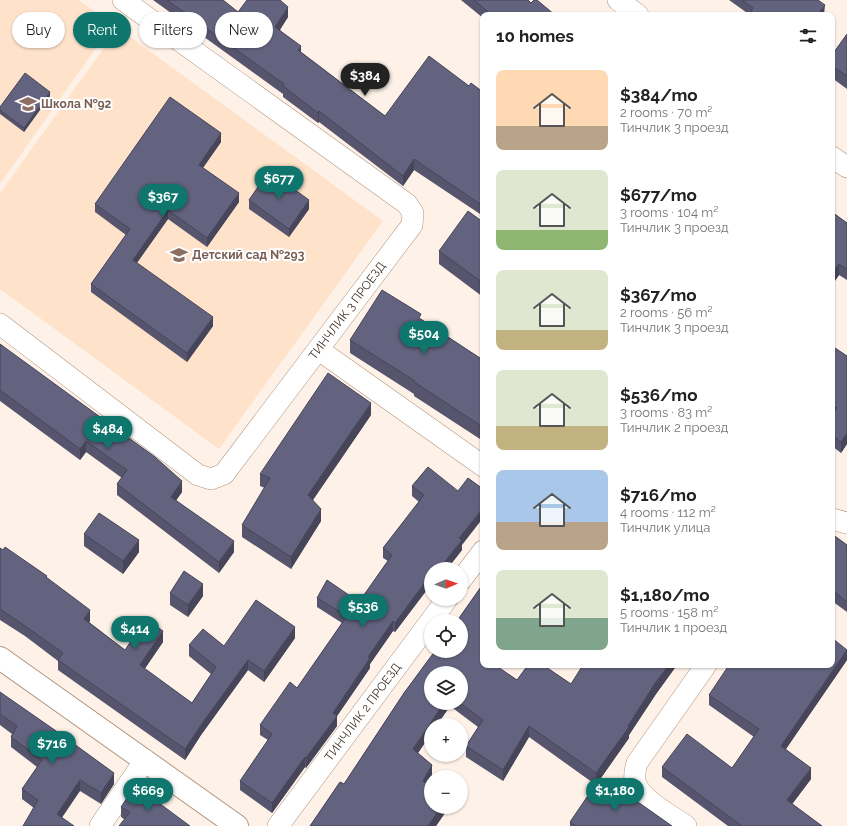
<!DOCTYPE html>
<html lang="en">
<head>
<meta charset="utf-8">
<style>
	body { margin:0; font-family:Raleway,sans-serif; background:#f2f2f2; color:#222; height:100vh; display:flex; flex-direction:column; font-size:15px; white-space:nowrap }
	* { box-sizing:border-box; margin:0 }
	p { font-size:13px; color:#767676 }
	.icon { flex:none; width:22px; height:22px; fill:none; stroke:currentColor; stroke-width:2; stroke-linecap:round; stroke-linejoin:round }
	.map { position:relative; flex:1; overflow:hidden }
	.side { position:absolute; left:480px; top:12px; width:355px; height:656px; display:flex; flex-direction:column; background:#fff; border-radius:8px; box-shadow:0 1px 3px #0004 }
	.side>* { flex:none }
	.hud { position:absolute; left:12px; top:12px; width:380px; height:36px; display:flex; gap:8px }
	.needle { width:26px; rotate:88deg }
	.controls { position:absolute; left:424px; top:562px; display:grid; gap:8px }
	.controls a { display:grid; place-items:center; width:44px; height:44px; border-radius:50%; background:#fff; box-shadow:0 1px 3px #0004; font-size:20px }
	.price { position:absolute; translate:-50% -34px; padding:0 9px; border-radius:14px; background:#0f766e; color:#fff; font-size:13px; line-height:26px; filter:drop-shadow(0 1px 2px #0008) }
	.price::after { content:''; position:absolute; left:50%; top:24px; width:12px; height:9px; margin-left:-6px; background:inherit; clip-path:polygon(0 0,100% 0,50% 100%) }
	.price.selected { background:#222; color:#fff }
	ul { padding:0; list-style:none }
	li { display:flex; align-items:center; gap:12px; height:100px; padding:0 16px }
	li span { display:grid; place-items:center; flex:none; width:112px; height:80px; border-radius:8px; color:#555 }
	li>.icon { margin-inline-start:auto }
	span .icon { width:48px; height:48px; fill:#fffc; stroke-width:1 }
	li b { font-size:17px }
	h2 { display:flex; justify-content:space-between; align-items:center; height:48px; padding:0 16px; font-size:17px }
	.pill { padding:0 14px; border-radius:18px; background:#fff; box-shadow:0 1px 3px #0004; font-size:14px; line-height:36px }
	.pill.selected { background:#0f766e; color:#fff }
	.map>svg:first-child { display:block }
	.built { fill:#fee2ca }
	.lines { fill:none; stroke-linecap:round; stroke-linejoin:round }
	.minor-casing { stroke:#b19780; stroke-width:22 }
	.tertiary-casing { stroke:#b19780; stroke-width:24 }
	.minor { stroke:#fff; stroke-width:21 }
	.tertiary { stroke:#fff; stroke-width:22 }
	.wall { fill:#56556d; fill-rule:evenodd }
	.shaded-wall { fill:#464559 }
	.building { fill:#64637f; stroke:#464559 }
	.labels { text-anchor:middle; stroke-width:4; stroke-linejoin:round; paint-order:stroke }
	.education-label { font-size:12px; font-weight:bold; fill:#785e54; stroke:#fff; text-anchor:start }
	.street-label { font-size:12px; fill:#3f342b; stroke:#fff }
</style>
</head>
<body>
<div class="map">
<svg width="847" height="826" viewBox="0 0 847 826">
	<rect width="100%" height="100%" fill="#fef2e8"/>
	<path class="built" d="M0,0H79L113,24L0,184Z
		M118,28L383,221L219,449L0,289V193Z"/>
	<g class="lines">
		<g class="minor-casing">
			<g id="minor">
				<path d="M618,0L638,15"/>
				<path d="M832,157L847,167"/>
				<path id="s1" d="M0,324L198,475L211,479L224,474L412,225L413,213L407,204L123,0"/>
				<path d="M319,350L483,466"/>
				<path d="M832,519L847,523"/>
				<path d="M461,580L483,551"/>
				<path d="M100,826L145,760"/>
				<path id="s2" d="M278,826L447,599"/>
				<path d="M686,826C671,815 640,800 635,781C634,774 635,769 637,763L706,665"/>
			</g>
		</g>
		<g class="tertiary-casing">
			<path id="tertiary" d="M0,658L237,826"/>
		</g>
		<use href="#minor" class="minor"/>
		<use href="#tertiary" class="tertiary"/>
	</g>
	<path class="wall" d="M153,0H223L238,12L288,17L280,30L301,52L385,116L469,86L483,92V216L414,170L403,186L319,122L318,123L283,97V94Z
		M461,0H528L531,3L555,15H483V18Z
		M729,0H818L825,14L824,15H750Z
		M847,34V89L832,78V55Z
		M50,96L24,132L0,114V107Z
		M221,142L203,168L239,202L207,247L168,219L137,263L213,326L187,362L91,292V284L126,235L95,212V204Z
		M249,200L309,209L289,237L249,209Z
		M832,212L847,223V280L839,275L832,285Z
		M483,222V297L439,264V251Z
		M421,319L483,360V446L480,444V439L414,396V394L350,353V340Z
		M0,344L182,492L176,500L234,552L219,573L117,495V484L122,478L86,452L80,460L0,401Z
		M832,346L847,356V444L841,453L832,446Z
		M371,415L313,500L321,521L291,569L242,537V525L265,488L260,486V474Z
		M428,467L462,545V550L429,592L426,591L395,632L393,631L370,664V668L337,716V726L306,768L305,767L272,813L240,790V781L268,740L260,735V725L297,688L342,623L317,607V598L359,602L388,561L383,558V548L419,502L412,496V486Z
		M84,534L139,552L123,574L84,546Z
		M832,534L847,545V612L832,601Z
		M0,548L47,578L90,621L89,622L125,650L163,642L144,669L192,703L211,674L189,656V645L224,646L295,638L264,682L248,670L201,735L185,760L58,670V661L25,636L0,620Z
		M483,584V665H495L517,680L528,665H543L571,684L583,665H677L656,694L629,735V738L596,785L529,737L503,781L466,757V746L478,727L450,706L437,725H431V734L418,753L432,765V776L431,777V778L427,785L431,787V807H447V810L436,826H310L340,782L344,784L404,693L435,651H461V621H457ZM431,673H461V703H431Z
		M170,593L203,596L188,617L170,605Z
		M847,649V660L786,749L811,779L792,804L822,826H728L662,777V767L732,768L754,737L709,705V695Z
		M0,692L114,784L101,804L80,791L34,808L22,799V789L37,767L11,747V737L12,734L0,725Z
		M121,807L190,826L124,819L121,817Z
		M570,822L672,826H570Z"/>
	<path class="shaded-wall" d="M825,5L824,15H817Z
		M288,7V17L275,37V27Z
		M301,46V56L298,50Z
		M50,92V96L24,132V128Z
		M319,111V122L318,123V113Z
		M221,133V142L199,173V165Z
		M414,159V170L403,186V176Z
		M239,193V202L207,247V238Z
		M309,200V209L289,237V229Z
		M168,210V219L133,268V260Z
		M839,264V275L832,285V274Z
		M213,317V326L187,362V353Z
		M371,403V415L308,507V495Z
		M847,433V444L841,453V442Z
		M86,441V452L80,460V449Z
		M182,481V492L171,508V497Z
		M483,508V518L462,545V550L447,569H439L459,538Z
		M321,509V521L291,569V557Z
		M139,540V552L123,574V561Z
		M234,541V552L219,573V562Z
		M431,580V590L429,592V583Z
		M426,581V591L395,632V623Z
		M203,584V596L188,617V605Z
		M90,610V621L84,629V619Z
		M393,621V631L370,664V668L335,719L337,716V726L306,768V758L333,713L368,657Z
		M295,627V638L264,682V671Z
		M163,631V642L140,676V665Z
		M847,650V660L781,756V746Z
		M483,651V662L480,655Z
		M248,660V670L201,735L185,760V749L201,725Z
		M669,665H677L656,694L629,735V738L596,785V773L656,682Z
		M444,703H450V706L437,725H431V734L413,760V749Z
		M529,726V737L503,781V770Z
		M305,757V767L272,813V803Z
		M432,765V776L431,777V778L423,793V781Z
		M811,768V779L787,811V800Z
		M114,773V784L101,804V793Z
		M80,780V791L57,825V814Z
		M441,807H447V810L436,826H428Z"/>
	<path class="building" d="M167,0H223L238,12L247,0H280L288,7L275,27L301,46L298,50L385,116L429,56L469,86L471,83L483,92V206L414,159L403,176L319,111L318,113L283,86L284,84Z
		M474,0H528L531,3L534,0H537L555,15H492Z
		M742,0H818L825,5L817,15H757L751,11L753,8Z
		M847,34V76L832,66V55Z
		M25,73L50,92L24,128L0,110V107Z
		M170,97L221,133L199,165L239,193L207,238L168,210L133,260L213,317L187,353L91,284L130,229L95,204Z
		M269,171L309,200L289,229L249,200Z
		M468,211L483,222V283L439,251Z
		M832,212L847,223V269L839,264L832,274Z
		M382,290L421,314L419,318L483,360V433L480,431L483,427L414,382L415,381L350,340Z
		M0,344L155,457L182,481L171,497L234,541L219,562L117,484L127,470L86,441L80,449L0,390Z
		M832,346L847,356V433L841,442L832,435V416L837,407L832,408Z
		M328,373L371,403L308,495L321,509L291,557L242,525L270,478L260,474Z
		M428,467L458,491L468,478L483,489V508L459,538L462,540L439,569H431V580L429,583L426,581L395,623L393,621L368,657L370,658L333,713L337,716L306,758L305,757L272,803L240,781L272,734L260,725L290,682L297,688L347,616L317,598L327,580L359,602L392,555L383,548L424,495L412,486Z
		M99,513L139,540L123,561L84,534Z
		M832,534L847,545V602L832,590Z
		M5,547L47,576L46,577L90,610L84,619L125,650L146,619L163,631L140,665L192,703L216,667L189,645L203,629L224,646L256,600L295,627L264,671L248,660L201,725L185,749L58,660L63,653L25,626L0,609V548L3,550Z
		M184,571L203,584L188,605L170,593Z
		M483,584V651L480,655L483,656V665H495L517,680L528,665H543L571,684L583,665H669L656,682L628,726L629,727L596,773L529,726L503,770L466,746L483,720L460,703H461V673H431V703H444L413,749L432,765L423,781L431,787V807H441L428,826H310L340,782L344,784L404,693L435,651H461V621H457Z
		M832,638L847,650L781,746L811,768L787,800L822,826H742L662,767L687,734L732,768L759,729L709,695L729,665H832Z
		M0,692L59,733L114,773L101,793L80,780L57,814L74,826H23L38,800L22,789L42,760L11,737L17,726L0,714Z
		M134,787L143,794L144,792L190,826H119L130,812L121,807Z
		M621,791L638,802L672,826H576L570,822L587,797L599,793Z"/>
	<defs>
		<g id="school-bare" transform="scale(1.38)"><path d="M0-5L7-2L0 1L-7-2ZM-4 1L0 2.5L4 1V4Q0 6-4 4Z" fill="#8d6e63" stroke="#fff" stroke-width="2.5" paint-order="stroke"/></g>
	</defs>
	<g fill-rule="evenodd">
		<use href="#school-bare" x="28" y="104"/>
		<use href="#school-bare" x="179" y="255"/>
	</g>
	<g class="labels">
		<g class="education-label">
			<text x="41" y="108">Школа №92</text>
			<text x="192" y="259">Детский сад №293</text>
		</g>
		<g class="street-label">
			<text dy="4" stroke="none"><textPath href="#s1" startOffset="481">ТИНЧЛИК 3 ПРОЕЗД</textPath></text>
			<text dy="4" stroke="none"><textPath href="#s2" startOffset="142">ТИНЧЛИК 2 ПРОЕЗД</textPath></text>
		</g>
	</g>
</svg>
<div class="controls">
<a><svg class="needle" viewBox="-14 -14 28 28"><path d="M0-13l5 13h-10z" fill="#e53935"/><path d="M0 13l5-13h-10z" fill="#767676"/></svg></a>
<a><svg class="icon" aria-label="locate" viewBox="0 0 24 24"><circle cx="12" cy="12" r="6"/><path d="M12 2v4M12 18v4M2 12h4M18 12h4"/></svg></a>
<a><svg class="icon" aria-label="layers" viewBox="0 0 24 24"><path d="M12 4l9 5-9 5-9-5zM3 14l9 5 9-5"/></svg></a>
<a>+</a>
<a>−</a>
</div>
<b class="price selected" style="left:365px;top:97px">$384</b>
<b class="price" style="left:279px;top:200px">$677</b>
<b class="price" style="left:163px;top:218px">$367</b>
<b class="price" style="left:424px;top:355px">$504</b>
<b class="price" style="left:108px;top:450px">$484</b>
<b class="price" style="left:363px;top:628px">$536</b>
<b class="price" style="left:135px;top:650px">$414</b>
<b class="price" style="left:52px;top:765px">$716</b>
<b class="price" style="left:148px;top:812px">$669</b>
<b class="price" style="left:615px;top:812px">$1,180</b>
<div class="hud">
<a class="pill">Buy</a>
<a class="pill selected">Rent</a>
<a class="pill">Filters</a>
<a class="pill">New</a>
</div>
<section class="side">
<h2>10 homes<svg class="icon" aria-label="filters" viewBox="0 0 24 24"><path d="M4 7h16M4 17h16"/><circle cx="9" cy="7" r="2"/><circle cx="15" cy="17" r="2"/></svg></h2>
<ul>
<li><span style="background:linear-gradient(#ffd9b3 70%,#b9a48a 0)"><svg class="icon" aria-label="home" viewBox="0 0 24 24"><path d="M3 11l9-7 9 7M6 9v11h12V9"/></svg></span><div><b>$384/mo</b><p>2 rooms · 70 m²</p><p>Тинчлик 3 проезд</p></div></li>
<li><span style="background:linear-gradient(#dfe7d0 75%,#8fb573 0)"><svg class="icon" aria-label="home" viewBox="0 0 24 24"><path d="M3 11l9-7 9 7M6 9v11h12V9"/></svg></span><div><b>$677/mo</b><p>3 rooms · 104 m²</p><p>Тинчлик 3 проезд</p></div></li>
<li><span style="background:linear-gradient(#dfe7d0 75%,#c2b280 0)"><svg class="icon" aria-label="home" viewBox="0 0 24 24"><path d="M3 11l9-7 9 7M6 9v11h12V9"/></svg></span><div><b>$367/mo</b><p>2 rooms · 56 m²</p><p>Тинчлик 3 проезд</p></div></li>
<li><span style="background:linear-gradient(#dfe7d0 70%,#c2b280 0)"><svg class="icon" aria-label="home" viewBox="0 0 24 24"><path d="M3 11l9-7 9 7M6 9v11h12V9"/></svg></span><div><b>$536/mo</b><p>3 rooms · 83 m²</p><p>Тинчлик 2 проезд</p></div></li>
<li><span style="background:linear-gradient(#a9c7e8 65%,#b9a48a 0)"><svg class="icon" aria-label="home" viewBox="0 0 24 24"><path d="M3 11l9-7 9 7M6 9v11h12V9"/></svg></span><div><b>$716/mo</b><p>4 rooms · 112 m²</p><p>Тинчлик улица</p></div></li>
<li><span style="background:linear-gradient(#dfe7d0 60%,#7fa58c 0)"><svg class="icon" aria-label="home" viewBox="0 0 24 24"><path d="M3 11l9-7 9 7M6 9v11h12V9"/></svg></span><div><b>$1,180/mo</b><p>5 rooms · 158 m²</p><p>Тинчлик 1 проезд</p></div></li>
</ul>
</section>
</div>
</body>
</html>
